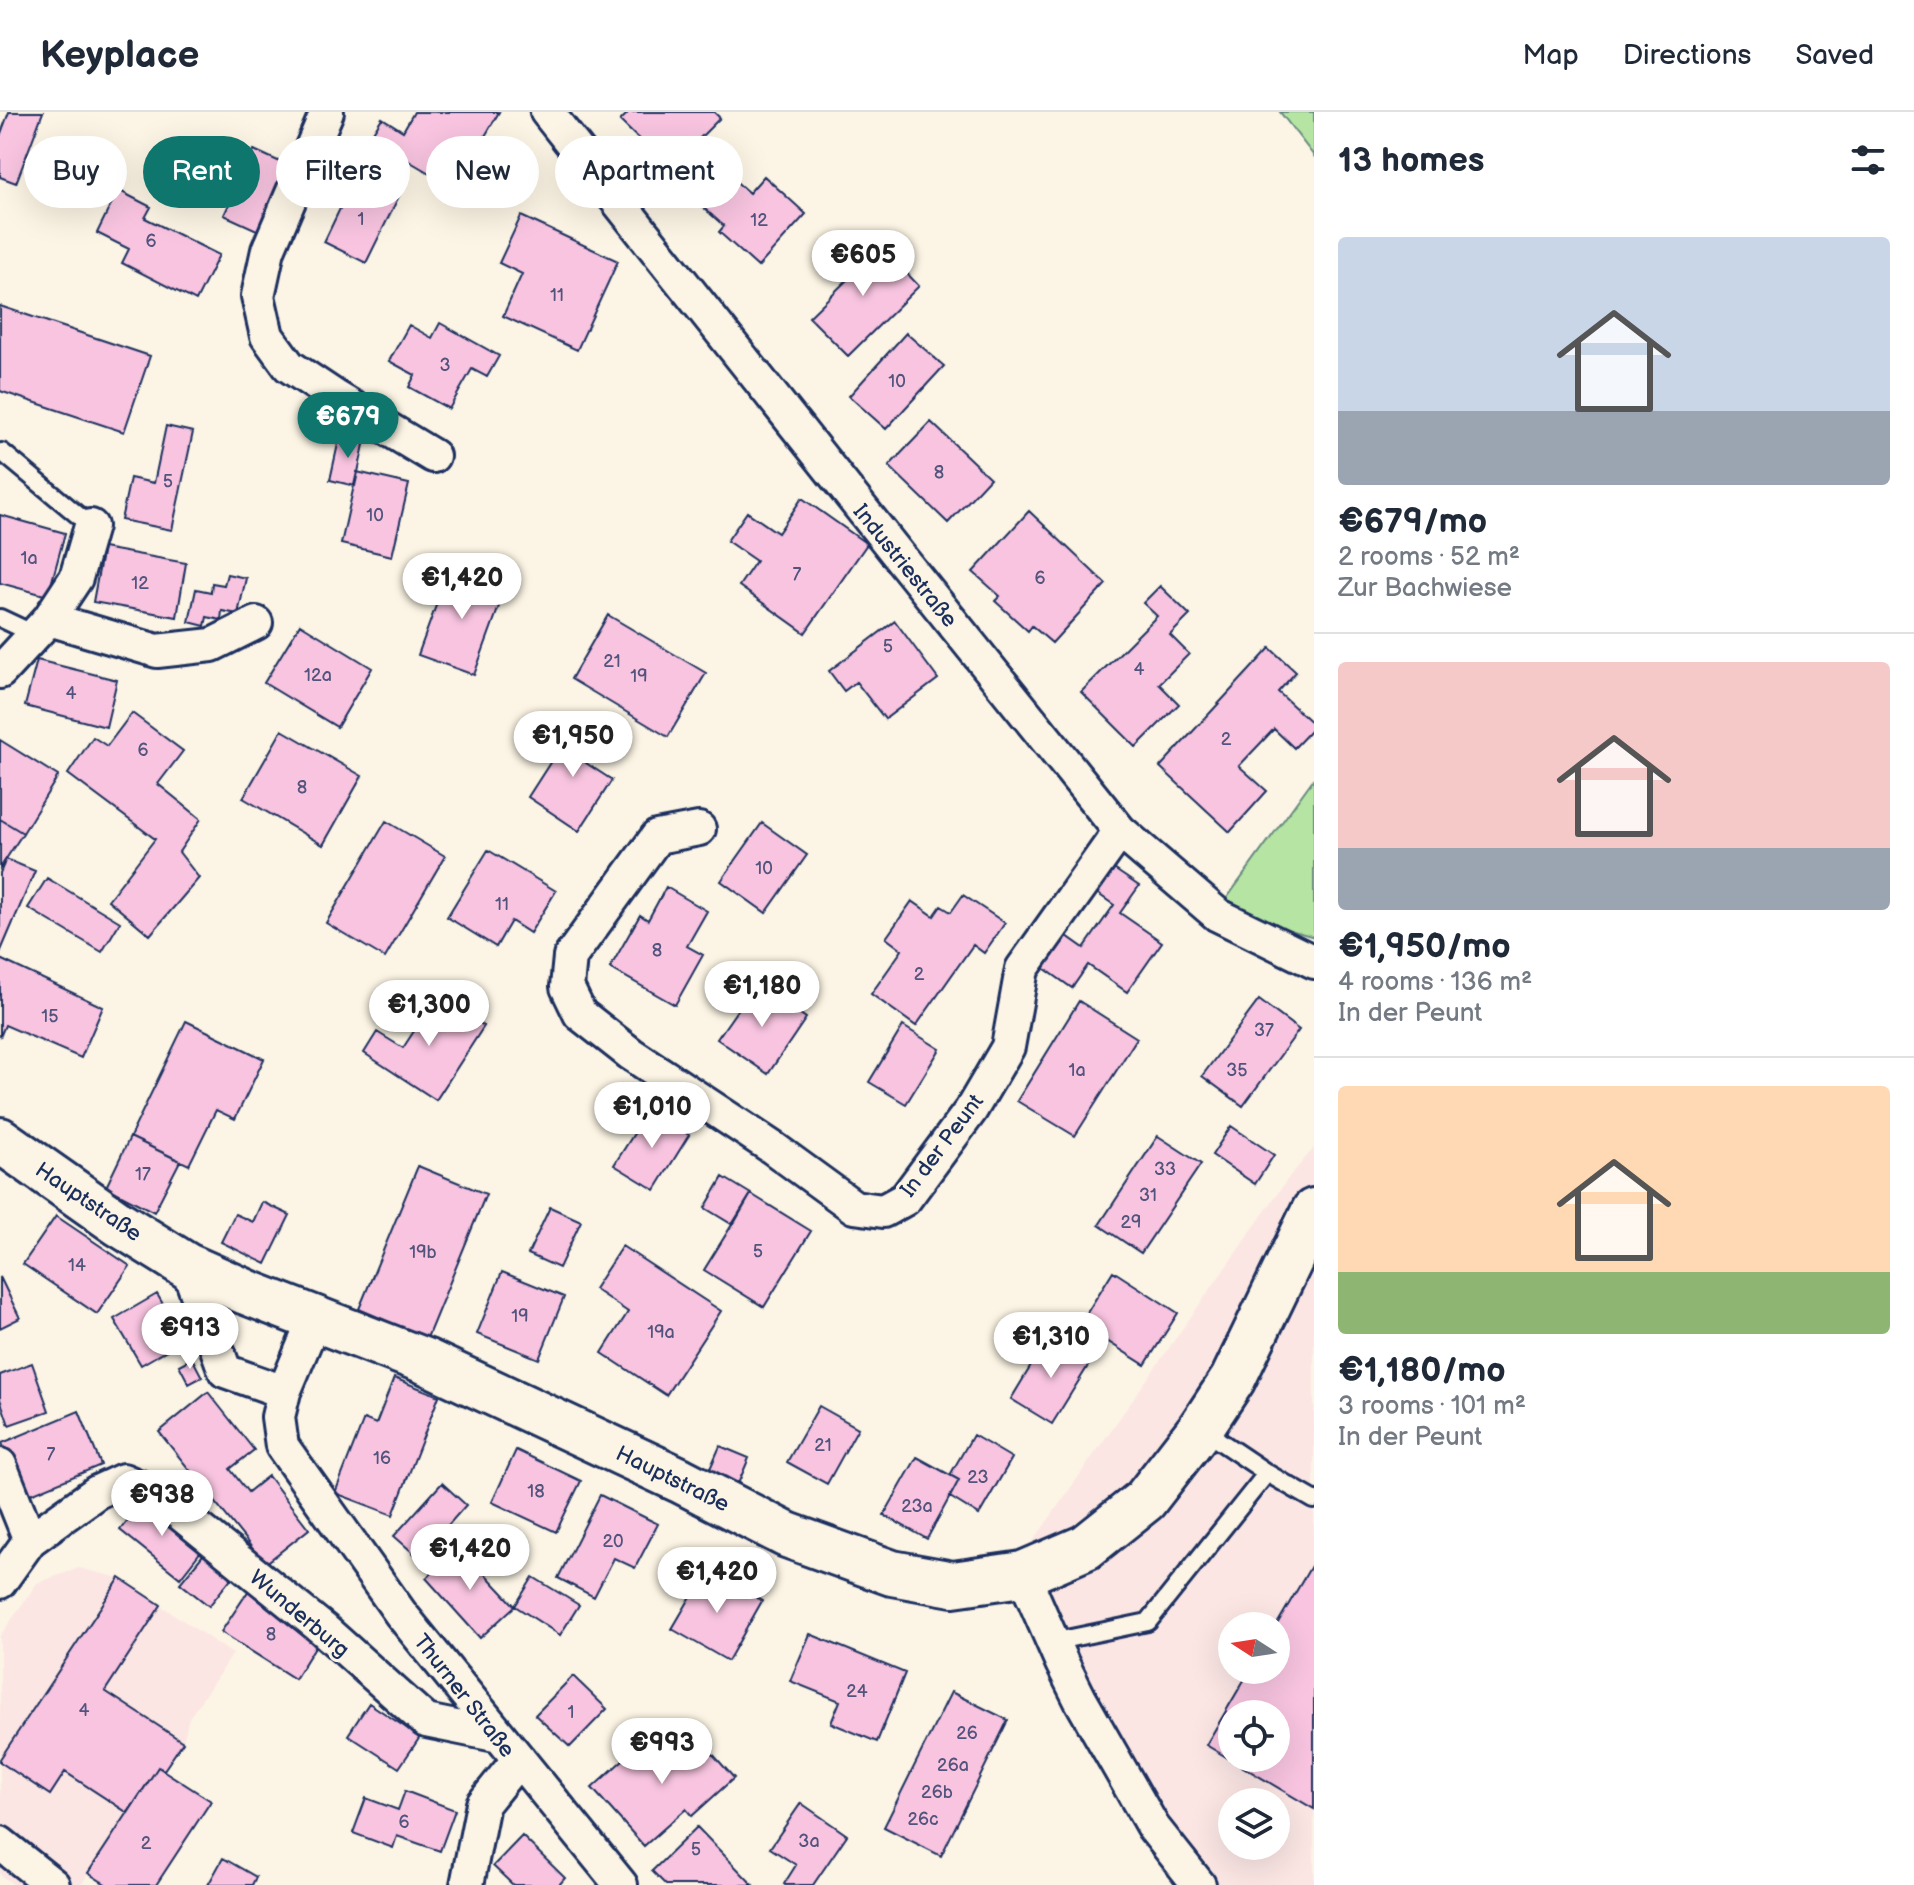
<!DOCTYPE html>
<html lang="en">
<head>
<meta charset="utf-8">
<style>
	body { margin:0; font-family:"Balsamiq Sans",sans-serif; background:#f2f2f3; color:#1f2937; height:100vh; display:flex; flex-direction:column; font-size:30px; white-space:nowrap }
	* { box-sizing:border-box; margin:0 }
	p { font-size:26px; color:#747a83 }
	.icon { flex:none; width:44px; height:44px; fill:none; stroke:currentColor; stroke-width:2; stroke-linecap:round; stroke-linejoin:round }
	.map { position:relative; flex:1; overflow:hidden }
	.sheet { display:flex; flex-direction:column; background:#fff; width:600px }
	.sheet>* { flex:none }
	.banner { position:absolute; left:24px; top:24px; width:760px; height:72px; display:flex; gap:16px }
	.needle { width:52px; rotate:282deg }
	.tools { position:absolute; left:1218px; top:1500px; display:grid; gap:16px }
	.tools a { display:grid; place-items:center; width:72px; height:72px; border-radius:50%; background:#fff; box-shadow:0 8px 32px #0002; font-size:40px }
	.price { position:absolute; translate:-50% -68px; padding:0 18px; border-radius:28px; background:#fff; color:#222; font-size:26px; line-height:52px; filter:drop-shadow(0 2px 4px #0008) }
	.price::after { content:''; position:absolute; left:50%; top:48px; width:24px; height:18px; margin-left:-12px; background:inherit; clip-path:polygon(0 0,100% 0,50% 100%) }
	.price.current { background:#0f766e; color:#fff }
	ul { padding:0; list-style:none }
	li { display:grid; align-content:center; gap:16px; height:424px; padding:0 24px }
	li+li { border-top:2px solid #e0e1e3 }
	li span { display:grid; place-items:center; height:248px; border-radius:8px; color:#555 }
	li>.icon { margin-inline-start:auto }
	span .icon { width:144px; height:144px; fill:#fffc; stroke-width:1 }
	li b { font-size:34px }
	h2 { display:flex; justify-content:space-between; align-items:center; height:96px; padding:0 24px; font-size:34px }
	.chip { padding:0 28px; border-radius:36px; background:#fff; box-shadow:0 8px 32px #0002; font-size:28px; line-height:72px }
	.chip.current { background:#0f766e; color:#fff }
	header { display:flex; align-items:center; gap:48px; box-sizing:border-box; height:112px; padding:0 40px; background:#fff; border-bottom:2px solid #e0e1e3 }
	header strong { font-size:38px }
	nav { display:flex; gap:44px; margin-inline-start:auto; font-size:28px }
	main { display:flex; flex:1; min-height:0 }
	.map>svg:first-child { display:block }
	.built { fill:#fbe6e4; fill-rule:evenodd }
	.green { fill:#b6e4a3; stroke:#688a80; stroke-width:2 }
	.building { fill:#f8c4e0; stroke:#1b2f5e; stroke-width:2; fill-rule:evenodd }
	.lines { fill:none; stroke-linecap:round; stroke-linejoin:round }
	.lane-casing { stroke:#1b2f5e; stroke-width:22 }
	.street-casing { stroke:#1b2f5e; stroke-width:38 }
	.secondary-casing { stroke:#1b2f5e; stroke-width:50 }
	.lane { stroke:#fcf5e5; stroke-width:16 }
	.street { stroke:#fcf5e5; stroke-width:32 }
	.secondary { stroke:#fcf5e5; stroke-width:44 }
	.labels { text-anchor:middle; stroke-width:6; stroke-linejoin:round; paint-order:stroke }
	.number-label { font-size:18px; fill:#52547e }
	.street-label { font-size:22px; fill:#1b2f5e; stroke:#fcf5e5 }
</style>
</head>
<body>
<header>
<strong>Keyplace</strong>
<nav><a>Map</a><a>Directions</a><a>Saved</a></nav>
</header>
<main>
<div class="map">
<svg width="1314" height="1773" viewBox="0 0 1314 1773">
	<rect width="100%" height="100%" fill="#fcf5e5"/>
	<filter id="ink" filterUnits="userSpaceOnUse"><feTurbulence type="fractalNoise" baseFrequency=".0125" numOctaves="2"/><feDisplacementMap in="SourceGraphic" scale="16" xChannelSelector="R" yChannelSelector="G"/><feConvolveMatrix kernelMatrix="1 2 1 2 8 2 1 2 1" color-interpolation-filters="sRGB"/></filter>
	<g filter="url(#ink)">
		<path class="built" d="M1314,1036V1773H1208L1008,1465L1289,1065ZM1232,1514H1276V1558H1232ZM1232,1602H1276V1646H1232ZM1232,1690H1276V1734H1232Z
			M79,1456L120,1466L233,1542L189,1606L183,1630L165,1658L211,1689L156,1773H107L89,1761L81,1773H14L0,1763V1524L37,1471Z"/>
		<path class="green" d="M1280,0H1314V44Z
			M1314,666V825L1219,797Z"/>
		<path class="building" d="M9,0H43L16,71L0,65V24Z
			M414,0H499L455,76L395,41L385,58L359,43L382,6L403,19Z
			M625,0H714L720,6L679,47L661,29L651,39L620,9L627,2Z
			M254,38L289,54L259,119L224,103Z
			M724,59L749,81L764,64L806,102L758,155L719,120L724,114L696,89Z
			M356,63L399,84L366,151L324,130Z
			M118,78L151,95L145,106L219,143L196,189L122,151L129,137L97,121Z
			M521,104L618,149L577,238L503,204L522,162L499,151Z
			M861,133L870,143L880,133L919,174L848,244L809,205L847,168L836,157Z
			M0,194L150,244L124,320L0,279Z
			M440,211L499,244L487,265L472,257L449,297L409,275L415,263L389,249L409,213L432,226Z
			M906,221L944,254L886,317L849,284Z
			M931,310L990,366L948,411L889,354Z
			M166,314L193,320L172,418L121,408L130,366L154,371Z
			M340,323L365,328L355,374L330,368Z
			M357,360L409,372L392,444L341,432Z
			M802,386L867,432L805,521L739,474L756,449L727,429L747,400L778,421Z
			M1029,399L1106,472L1052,531L1032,514L1028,519L995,489L1000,484L973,460Z
			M0,403L65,421L48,484L0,471Z
			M103,436L186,451L177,505L93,490Z
			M450,455L506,475L474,563L418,543Z
			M227,462L246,466L238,502L222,499L221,508L207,505L205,514L189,510L196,477L211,480L212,471L224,473Z
			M1160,474L1190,503L1170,523L1189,542L1159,572L1179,592L1136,635L1081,580L1157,504L1143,491Z
			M608,503L706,561L668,625L571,567Z
			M895,509L938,567L885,607L856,570L844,579L829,559Z
			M300,512L372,556L337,615L264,571Z
			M1270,536L1296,560L1278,580L1314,613V615L1294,636L1274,617L1239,654L1267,679L1230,720L1160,655Z
			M37,548L117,568L106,615L25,594Z
			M132,601L183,639L158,672L201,707L179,740L199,766L150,823L108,788L155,727L68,662L93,625L107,634Z
			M578,607L604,624L586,651L612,668L579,719L528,685Z
			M282,618L362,664L323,733L243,686Z
			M0,628L58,664L23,721L0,707Z
			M0,707L23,721L0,756Z
			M386,709L445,744L385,846L326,811Z
			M762,711L807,743L766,801L721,769Z
			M488,738L556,779L530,821L511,809L496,835L447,805Z
			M6,747L35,759L0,841V761Z
			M1108,753L1139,774L1120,801L1162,830L1127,880L1088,853L1072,876L1041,854L1064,822L1084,836L1114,793L1091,777Z
			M47,766L120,810L102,840L28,796Z
			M666,775L707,799L687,834L703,843L675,893L610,856L640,803L648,808Z
			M963,783L1005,811L984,841L973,833L916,914L871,882L902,838L886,826L912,789L934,804L941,794L951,800Z
			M0,847L103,895L81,946L5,913L0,925Z
			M756,871L806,906L768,962L717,927Z
			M437,884L484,914L436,988L364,941L377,920L403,936Z
			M1259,888L1299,918L1243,994L1202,964Z
			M1079,889L1137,926L1075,1024L1017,989Z
			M186,909L264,947L235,1007L216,998L189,1053L130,1025Z
			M903,914L940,937L906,992L869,970Z
			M649,998L689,1023L655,1078L614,1053Z
			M1231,1014L1274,1043L1255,1072L1212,1043Z
			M1158,1024L1201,1052L1141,1141L1099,1113Z
			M130,1025L180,1049L154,1100L106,1075Z
			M418,1054L486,1082L427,1226L359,1197Z
			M723,1065L751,1082L733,1113L705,1096Z
			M751,1082L811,1119L764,1195L704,1158Z
			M262,1090L290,1103L266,1152L221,1130L235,1102L253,1110Z
			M550,1095L581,1109L559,1156L528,1142Z
			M56,1104L130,1154L97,1202L23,1152Z
			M622,1134L721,1199L666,1283L602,1241L628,1200L594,1177Z
			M1113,1159L1178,1201L1145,1253L1080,1212Z
			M502,1160L564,1185L539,1247L477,1222Z
			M0,1165L20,1206L0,1216Z
			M157,1182L184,1228L141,1253L114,1207Z
			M1049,1224L1091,1249L1052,1312L1011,1287Z
			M192,1246L202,1265L189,1272L179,1253Z
			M32,1251L49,1299L9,1313L0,1287V1263Z
			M394,1266L439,1284L393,1403L335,1381L364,1307L376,1312Z
			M208,1280L254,1338L230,1357L248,1380L268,1364L309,1417L265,1452L159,1320Z
			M819,1294L858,1316L827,1372L787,1350Z
			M79,1299L101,1353L24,1385L2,1331Z
			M973,1323L1012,1346L979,1403L950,1385L959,1368L950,1363Z
			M720,1334L749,1346L738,1372L709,1359Z
			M516,1338L581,1369L556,1420L492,1390Z
			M917,1345L959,1368L927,1427L884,1403Z
			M442,1371L466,1393L419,1446L394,1424Z
			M600,1383L658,1412L635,1456L614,1446L594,1485L558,1466Z
			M145,1386L205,1434L180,1466L120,1418Z
			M460,1435L515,1494L480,1526L426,1466Z
			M207,1438L236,1460L209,1494L180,1471Z
			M1314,1449V1697L1206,1633L1250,1558H1276V1514ZM1232,1602H1276V1646H1232Z
			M707,1457L762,1489L728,1549L672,1517Z
			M533,1465L579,1493L560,1523L515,1494Z
			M120,1466L161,1493L105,1579L183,1630L164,1658L158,1655L128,1701L65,1660L50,1683L0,1650V1647Z
			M249,1478L321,1525L295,1567L221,1520Z
			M810,1522L905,1561L877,1630L831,1611L840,1589L790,1569Z
			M573,1564L607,1597L570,1635L535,1603Z
			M951,1580L1008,1608L941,1744L884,1715Z
			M369,1591L420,1625L399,1656L348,1623Z
			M694,1621L734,1666L692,1704L686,1697L644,1734L592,1676L647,1626L665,1647Z
			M158,1655L211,1689L156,1773H107L88,1761Z
			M405,1679L455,1698L440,1739L397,1724L393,1736L353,1721L366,1686L398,1698Z
			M801,1691L847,1723L813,1773H785L784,1772L796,1753L770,1736Z
			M697,1715L753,1773H666L652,1759Z
			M522,1724L565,1766L559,1773H513L493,1754Z
			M223,1746L256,1765L252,1773H208Z"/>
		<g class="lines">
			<g class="lane-casing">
				<path id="lane" d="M2,340L91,414
					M0,506L34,522
					M1267,1361L1314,1388
					M1052,1530L1148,1510L1267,1361L1203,1318"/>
			</g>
			<g class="street-casing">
				<path id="street" d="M327,0L268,138L258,184L267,224L289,254L337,286L433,344
					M547,0L903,449L1120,719L1218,803L1314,850
					M49,507L157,539L212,533L256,511
					M0,560L49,507L76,466L91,414
					M699,717L657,725L570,845L567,875L580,902L631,942L773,1036L854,1095L883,1099L905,1087L971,998L1008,935L1022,857L1120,719
					M187,1154L225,1259L284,1280
					M315,1206L284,1280L278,1305L282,1334L401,1502L621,1773
					M0,1353L30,1428
					M1023,1462L1062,1551L1080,1587L1153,1715L1199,1773
					M0,1470L30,1428L97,1380L123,1368L156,1382L323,1517L426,1609L500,1624
					M0,1731L53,1773
					M467,1773L483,1692L519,1647"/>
			</g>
			<g class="secondary-casing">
				<path id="secondary" d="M0,1028L118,1111L187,1154L246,1180L425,1249L680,1368L787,1423L892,1461L953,1472L1023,1462L1086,1435L1145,1388L1200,1317L1233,1267L1314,1099"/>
			</g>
			<use href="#lane" class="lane"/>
			<use href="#street" class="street"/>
			<use href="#secondary" class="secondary"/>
		</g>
	</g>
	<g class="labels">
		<g class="number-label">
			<text x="361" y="113">1</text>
			<text x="759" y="114">12</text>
			<text x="151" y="135">6</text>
			<text x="557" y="189">11</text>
			<text x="445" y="259">3</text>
			<text x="897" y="275">10</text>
			<text x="939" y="366">8</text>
			<text x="168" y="375">5</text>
			<text x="375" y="409">10</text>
			<text x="29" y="452">1a</text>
			<text x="797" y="468">7</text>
			<text x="1040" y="472">6</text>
			<text x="140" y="477">12</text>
			<text x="888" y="540">5</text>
			<text x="612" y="555">21</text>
			<text x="1139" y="563">4</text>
			<text x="318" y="569">12a</text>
			<text x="639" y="570">19</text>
			<text x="71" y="587">4</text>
			<text x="1226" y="633">2</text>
			<text x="143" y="644">6</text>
			<text x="302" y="681">8</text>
			<text x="764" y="762">10</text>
			<text x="502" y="798">11</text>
			<text x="657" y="844">8</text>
			<text x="919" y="868">2</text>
			<text x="50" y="910">15</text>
			<text x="1264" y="924">37</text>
			<text x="1077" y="964">1a</text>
			<text x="1237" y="964">35</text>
			<text x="1165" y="1063">33</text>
			<text x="143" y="1068">17</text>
			<text x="1148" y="1089">31</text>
			<text x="1131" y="1116">29</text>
			<text x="758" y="1145">5</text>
			<text x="423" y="1146">19b</text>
			<text x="77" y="1159">14</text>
			<text x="520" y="1210">19</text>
			<text x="661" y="1226">19a</text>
			<text x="823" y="1339">21</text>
			<text x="51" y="1348">7</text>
			<text x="382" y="1352">16</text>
			<text x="978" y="1371">23</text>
			<text x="536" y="1385">18</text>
			<text x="917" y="1400">23a</text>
			<text x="613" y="1435">20</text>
			<text x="271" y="1528">8</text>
			<text x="857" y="1585">24</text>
			<text x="84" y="1604">4</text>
			<text x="571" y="1606">1</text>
			<text x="967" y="1627">26</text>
			<text x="953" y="1659">26a</text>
			<text x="937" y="1686">26b</text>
			<text x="923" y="1713">26c</text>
			<text x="404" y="1716">6</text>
			<text x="809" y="1735">3a</text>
			<text x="146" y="1737">2</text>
			<text x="696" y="1743">5</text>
		</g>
		<g class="street-label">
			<text transform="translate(906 453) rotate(51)" y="8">Industriestraße</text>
			<text transform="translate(941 1033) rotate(-53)" y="8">In der Peunt</text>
			<text transform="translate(89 1089) rotate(34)" y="8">Hauptstraße</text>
			<text transform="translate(673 1366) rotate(26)" y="8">Hauptstraße</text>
			<text transform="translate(300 1501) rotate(40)" y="8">Wunderburg</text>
			<text transform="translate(465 1583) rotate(52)" y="8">Thurner Straße</text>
		</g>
	</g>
</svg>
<div class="tools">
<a><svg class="needle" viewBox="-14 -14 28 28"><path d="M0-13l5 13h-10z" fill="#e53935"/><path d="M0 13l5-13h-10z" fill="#747a83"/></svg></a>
<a><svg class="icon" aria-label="locate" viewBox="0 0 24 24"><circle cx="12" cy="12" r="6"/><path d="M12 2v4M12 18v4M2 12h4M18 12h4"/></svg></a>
<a><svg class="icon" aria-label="layers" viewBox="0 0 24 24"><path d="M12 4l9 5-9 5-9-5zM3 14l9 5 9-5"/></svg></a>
</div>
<b class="price" style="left:863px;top:186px">€605</b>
<b class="price current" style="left:348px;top:348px">€679</b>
<b class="price" style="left:462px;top:509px">€1,420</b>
<b class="price" style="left:573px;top:667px">€1,950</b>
<b class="price" style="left:762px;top:917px">€1,180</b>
<b class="price" style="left:429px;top:936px">€1,300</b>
<b class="price" style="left:652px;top:1038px">€1,010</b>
<b class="price" style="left:190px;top:1259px">€913</b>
<b class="price" style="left:1051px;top:1268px">€1,310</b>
<b class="price" style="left:162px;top:1426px">€938</b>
<b class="price" style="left:470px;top:1480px">€1,420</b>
<b class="price" style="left:717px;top:1503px">€1,420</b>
<b class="price" style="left:662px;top:1674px">€993</b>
<div class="banner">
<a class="chip">Buy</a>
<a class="chip current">Rent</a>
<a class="chip">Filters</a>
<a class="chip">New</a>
<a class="chip">Apartment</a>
</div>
</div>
<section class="sheet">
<h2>13 homes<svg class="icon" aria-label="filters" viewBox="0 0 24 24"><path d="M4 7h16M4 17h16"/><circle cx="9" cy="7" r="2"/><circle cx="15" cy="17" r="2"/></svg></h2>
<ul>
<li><span style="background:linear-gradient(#c9d6e8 70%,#9aa5b1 0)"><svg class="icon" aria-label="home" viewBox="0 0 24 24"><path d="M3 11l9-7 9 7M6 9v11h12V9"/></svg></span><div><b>€679/mo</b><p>2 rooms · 52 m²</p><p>Zur Bachwiese</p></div></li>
<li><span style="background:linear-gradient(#f6c9c9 75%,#9aa5b1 0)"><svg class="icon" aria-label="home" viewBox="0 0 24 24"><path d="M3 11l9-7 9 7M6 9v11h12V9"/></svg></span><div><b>€1,950/mo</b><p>4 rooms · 136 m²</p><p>In der Peunt</p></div></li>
<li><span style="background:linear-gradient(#ffd9b3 75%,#8fb573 0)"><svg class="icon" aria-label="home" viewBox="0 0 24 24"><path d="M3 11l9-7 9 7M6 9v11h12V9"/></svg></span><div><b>€1,180/mo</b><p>3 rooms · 101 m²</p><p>In der Peunt</p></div></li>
</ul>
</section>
</main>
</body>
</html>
